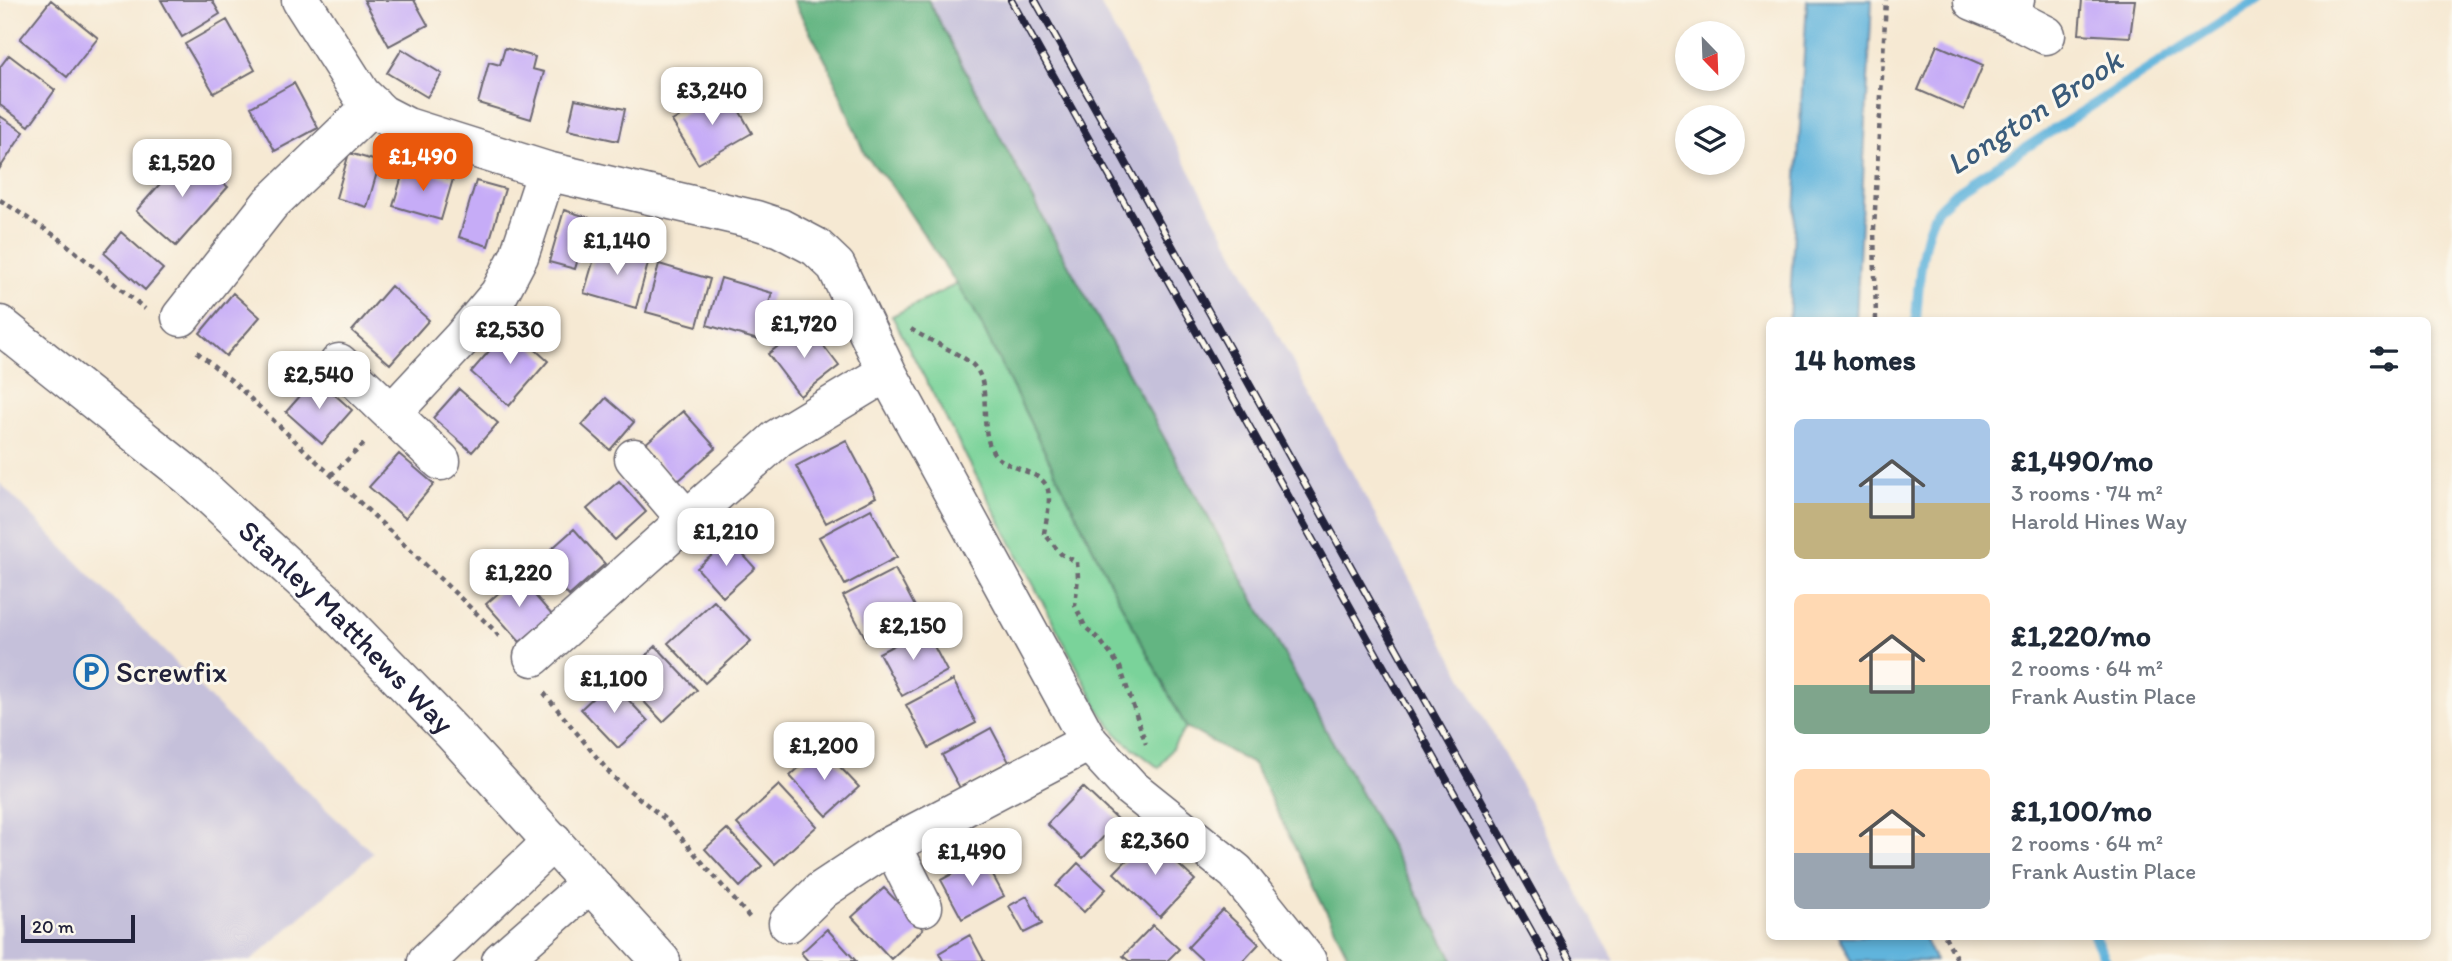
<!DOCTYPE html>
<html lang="en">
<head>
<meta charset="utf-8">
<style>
	body { margin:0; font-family:Itim,sans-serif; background:#f6f6f7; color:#1f2937; height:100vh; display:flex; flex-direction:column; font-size:26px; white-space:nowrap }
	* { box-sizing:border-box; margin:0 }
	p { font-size:23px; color:#747a83 }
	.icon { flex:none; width:38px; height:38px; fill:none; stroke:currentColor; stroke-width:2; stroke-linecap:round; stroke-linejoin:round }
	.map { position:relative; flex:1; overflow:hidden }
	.panel { position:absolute; left:1766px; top:317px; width:665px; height:623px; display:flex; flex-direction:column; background:#fff; border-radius:10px; box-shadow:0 4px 10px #0003 }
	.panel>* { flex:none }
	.needle { width:46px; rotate:157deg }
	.buttons { position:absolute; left:1675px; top:21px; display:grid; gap:14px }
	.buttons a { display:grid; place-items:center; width:70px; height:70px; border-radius:50%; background:#fff; box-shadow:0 4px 10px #0003; font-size:35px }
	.scale { position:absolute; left:21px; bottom:18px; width:114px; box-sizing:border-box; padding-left:7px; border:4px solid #22223b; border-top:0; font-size:19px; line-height:24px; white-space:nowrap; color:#22223b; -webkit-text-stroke:5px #fbf7ec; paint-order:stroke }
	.price { position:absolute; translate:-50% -60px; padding:0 16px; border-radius:14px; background:#fff; color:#222; font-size:23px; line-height:46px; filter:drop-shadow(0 2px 4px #0008) }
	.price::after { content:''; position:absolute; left:50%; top:42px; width:21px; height:16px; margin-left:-10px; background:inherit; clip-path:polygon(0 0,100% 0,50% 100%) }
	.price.selected { background:#ea580c; color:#fff }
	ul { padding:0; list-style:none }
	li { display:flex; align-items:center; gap:21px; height:175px; padding:0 28px }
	li span { display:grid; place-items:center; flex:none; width:196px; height:140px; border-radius:10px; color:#555 }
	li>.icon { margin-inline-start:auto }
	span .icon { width:84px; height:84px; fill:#fffc; stroke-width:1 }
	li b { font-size:30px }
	h2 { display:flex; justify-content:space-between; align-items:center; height:84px; padding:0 28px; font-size:30px }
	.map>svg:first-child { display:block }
	.industrial { fill:#c5c0da }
	.green { fill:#7ad39a; stroke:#4e7a6a; stroke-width:2 }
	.forest { fill:#63b582; stroke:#426c5e; stroke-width:2 }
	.water { fill:#61b4dc; stroke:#426b8c; stroke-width:2 }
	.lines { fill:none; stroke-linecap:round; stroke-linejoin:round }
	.stream { stroke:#61b4dc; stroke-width:10 }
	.building { fill:#c6acf7 }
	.minor-casing { stroke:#6c6870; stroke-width:41 }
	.major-casing { stroke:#6c6870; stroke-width:41 }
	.path { stroke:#6c6870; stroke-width:4.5; stroke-dasharray:5 5; stroke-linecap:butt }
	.minor { stroke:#fff; stroke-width:38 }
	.major { stroke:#fff; stroke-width:38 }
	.rail-casing { stroke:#22223b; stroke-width:8 }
	.rail { stroke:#fbf7ec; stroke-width:5; stroke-dasharray:16; stroke-linecap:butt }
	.labels { text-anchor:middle; stroke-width:6; stroke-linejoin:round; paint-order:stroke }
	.street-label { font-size:30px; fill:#22223b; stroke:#fbf7ec }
	.poi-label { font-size:30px; fill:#22223b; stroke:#fbf7ec; text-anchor:start }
	.water-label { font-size:32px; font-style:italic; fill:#3b5c7b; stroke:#fbf7ec }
</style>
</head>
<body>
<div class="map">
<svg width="2452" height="961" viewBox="0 0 2452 961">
	<rect width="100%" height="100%" fill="#fbf7ec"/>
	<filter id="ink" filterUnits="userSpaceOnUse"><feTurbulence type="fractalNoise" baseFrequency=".0143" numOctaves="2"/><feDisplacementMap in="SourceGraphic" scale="14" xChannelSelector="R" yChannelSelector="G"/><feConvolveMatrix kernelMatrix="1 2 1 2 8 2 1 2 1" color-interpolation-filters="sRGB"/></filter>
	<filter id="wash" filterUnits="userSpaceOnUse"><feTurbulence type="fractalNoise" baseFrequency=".00686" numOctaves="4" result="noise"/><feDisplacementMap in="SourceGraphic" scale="28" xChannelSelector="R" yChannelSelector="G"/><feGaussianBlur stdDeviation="1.57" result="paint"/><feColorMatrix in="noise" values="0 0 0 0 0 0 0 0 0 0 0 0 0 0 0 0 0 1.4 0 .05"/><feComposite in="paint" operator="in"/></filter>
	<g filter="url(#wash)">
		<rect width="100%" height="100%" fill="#f6e9d3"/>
		<path class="industrial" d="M928,0H1098L1615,961H1454L1059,248Z
			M0,483L239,728L373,853L251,961H0Z"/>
		<path class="green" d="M957,284L974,310L1116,594L1186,727L1159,768L1119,737L1100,711L892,316Z"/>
		<path class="forest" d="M793,0H928L1059,248L1454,961H1351L1254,765L1186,727L1116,594L974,310L891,185L865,155L829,67Z"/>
		<path class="water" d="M1807,0H1872L1856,320H1789Z
			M1839,936H1923L1935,961H1851Z"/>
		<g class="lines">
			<path class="stream" d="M1916,320C1918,291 1921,237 1936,212C1940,205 1949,199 1955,193L2257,0
				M2094,936L2106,961"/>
		</g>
		<g id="blocks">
			<path class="building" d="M51,0L98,38L67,77L20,39Z
				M161,0H212L220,14L182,37Z
				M364,0H414L428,25L389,46Z
				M2082,0H2135L2130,37L2079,34Z
				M227,20L255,70L214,93L185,44Z
				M1937,45L1983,65L1964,110L1918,90Z
				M505,48L535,57L532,69L544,72L531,119L478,103L489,62L500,65Z
				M402,49L442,74L427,97L387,73Z
				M9,55L55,90L29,126L0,105V67Z
				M294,83L318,128L275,151L251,107Z
				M727,89L752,133L698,164L672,121Z
				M575,99L625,109L618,141L568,130Z
				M0,116L24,132L0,168Z
				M188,152L228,187L176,246L136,211Z
				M349,153L380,162L367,207L336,198Z
				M405,166L453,179L441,220L393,206Z
				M476,181L505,189L488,246L459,237Z
				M564,210L590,218L575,269L549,262Z
				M121,232L163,269L145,290L104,253Z
				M598,245L649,260L636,308L584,293Z
				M659,264L710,279L697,326L646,312Z
				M721,278L772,293L758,340L707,325Z
				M391,286L429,320L390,364L352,331Z
				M233,293L260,317L226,356L200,333Z
				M807,324L839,366L800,396L768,354Z
				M510,327L548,361L509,406L471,372Z
				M316,378L352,410L322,444L286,412Z
				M459,389L498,423L472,452L433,418Z
				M606,398L634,422L610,450L582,425Z
				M683,411L716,448L677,482L644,445Z
				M846,440L876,497L826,523L796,466Z
				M399,454L434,484L405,518L369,487Z
				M619,481L646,512L615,540L587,509Z
				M871,509L897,557L845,585L819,537Z
				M574,529L605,564L569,596L538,561Z
				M730,540L755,568L723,597L697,568Z
				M895,569L919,614L867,641L843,596Z
				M518,576L552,615L520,642L486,604Z
				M714,601L751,641L705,683L668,643Z
				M925,629L947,671L902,696L879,653Z
				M656,646L697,690L663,722L622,678Z
				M953,680L976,723L929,748L906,705Z
				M611,681L648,721L618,748L581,709Z
				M991,728L1009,762L960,788L942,755Z
				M821,747L859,787L827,816L790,776Z
				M779,785L817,826L775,864L737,824Z
				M1083,787L1119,821L1083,858L1047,824Z
				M727,829L762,866L740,887L705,849Z
				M1149,837L1195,880L1160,917L1114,873Z
				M983,857L1004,896L962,919L941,880Z
				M1078,863L1106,889L1084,912L1056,886Z
				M884,888L923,929L891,959L852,917Z
				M1027,896L1042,924L1024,933L1009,906Z
				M1223,910L1259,944L1243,961H1203L1188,947Z
				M1153,925L1179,949L1167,961H1129L1123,956Z
				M827,929L856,961H808L801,953Z
				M970,935L984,961H943L939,953Z"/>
		</g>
	</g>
	<g filter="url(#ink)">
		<use href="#blocks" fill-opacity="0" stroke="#6c6870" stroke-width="2"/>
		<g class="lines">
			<g class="minor-casing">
				<path id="minor" d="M301,0L361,94L382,114L407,127L547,171L756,220L780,228L816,247L836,266L887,372L1089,742L1131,788L1236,872L1307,961
					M2015,0L2007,15L2046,35
					M1973,1L2007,15
					M181,317L270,204L373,105
					M339,363L441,461
					M392,413L462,338L499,294L519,256L547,171
					M634,458L686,519
					M533,657L778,438L887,372
					M892,845L923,907
					M788,923L822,890L884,849L1089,742
					M427,961L553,841
					M501,961L590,883"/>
			</g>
			<g class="major-casing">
				<g id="major">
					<path id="s1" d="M0,325L190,477L325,601L452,732L661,961"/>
				</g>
			</g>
			<path class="path" d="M0,200L60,239L145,309
				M1876,320L1874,229L1886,0
				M911,329C929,341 956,351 972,364C994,384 977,426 993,452C1007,472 1043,469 1048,490C1051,503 1046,521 1044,533L1061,554L1077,562L1078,577L1075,606L1086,628L1099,639L1120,667L1146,744
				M197,352L231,380L494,630L501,639
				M331,475L366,442
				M544,693L613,777L666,820L750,918
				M1945,936L1958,961"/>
			<use href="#minor" class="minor"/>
			<use href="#major" class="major"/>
			<g class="rail-casing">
				<path id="rail" d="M1011,0L1548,961
					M1035,0L1571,961"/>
			</g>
			<use href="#rail" class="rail"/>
		</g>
	</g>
	<defs>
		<g id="parking-ring" transform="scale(1.75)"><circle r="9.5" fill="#fbf7ec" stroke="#1f6fb2" stroke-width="1.5"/><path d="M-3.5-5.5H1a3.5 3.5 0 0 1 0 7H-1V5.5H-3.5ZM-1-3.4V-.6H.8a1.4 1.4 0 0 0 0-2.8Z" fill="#1f6fb2"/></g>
	</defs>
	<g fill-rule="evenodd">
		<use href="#parking-ring" x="91" y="672"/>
	</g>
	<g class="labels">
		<g class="street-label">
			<text dy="10" stroke="none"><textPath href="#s1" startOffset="460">Stanley Matthews Way</textPath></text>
		</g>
		<g class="poi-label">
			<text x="116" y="682">Screwfix</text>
		</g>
		<g class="water-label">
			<text transform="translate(2034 112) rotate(-33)" y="11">Longton Brook</text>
		</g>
	</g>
</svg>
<div class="buttons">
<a><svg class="needle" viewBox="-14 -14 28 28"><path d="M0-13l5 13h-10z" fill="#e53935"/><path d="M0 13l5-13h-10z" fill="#747a83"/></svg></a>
<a><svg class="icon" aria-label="layers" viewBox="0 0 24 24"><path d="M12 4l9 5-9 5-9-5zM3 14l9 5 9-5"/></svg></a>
</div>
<div class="scale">20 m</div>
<b class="price" style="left:712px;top:127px">£3,240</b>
<b class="price selected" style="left:423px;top:193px">£1,490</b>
<b class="price" style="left:182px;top:199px">£1,520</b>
<b class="price" style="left:617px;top:277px">£1,140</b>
<b class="price" style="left:804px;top:360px">£1,720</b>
<b class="price" style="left:510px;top:366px">£2,530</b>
<b class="price" style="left:319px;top:411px">£2,540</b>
<b class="price" style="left:726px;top:568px">£1,210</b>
<b class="price" style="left:519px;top:609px">£1,220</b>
<b class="price" style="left:913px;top:662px">£2,150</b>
<b class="price" style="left:614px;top:715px">£1,100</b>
<b class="price" style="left:824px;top:782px">£1,200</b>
<b class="price" style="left:1155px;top:877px">£2,360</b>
<b class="price" style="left:972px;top:888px">£1,490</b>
<section class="panel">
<h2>14 homes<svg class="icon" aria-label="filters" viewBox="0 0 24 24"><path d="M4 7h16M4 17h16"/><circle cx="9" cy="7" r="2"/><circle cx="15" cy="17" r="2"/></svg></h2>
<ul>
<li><span style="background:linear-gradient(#a9c7e8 60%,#c2b280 0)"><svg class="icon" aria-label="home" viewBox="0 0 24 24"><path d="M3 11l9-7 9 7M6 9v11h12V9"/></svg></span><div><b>£1,490/mo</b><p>3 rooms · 74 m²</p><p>Harold Hines Way</p></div></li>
<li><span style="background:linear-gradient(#ffd9b3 65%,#7fa58c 0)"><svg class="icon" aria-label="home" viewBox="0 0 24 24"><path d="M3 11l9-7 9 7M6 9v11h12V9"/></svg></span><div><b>£1,220/mo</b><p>2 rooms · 64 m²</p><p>Frank Austin Place</p></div></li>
<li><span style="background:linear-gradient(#ffd9b3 60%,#9aa5b1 0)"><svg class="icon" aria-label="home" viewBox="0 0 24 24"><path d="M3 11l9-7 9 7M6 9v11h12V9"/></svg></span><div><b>£1,100/mo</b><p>2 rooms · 64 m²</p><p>Frank Austin Place</p></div></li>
</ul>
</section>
</div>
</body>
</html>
